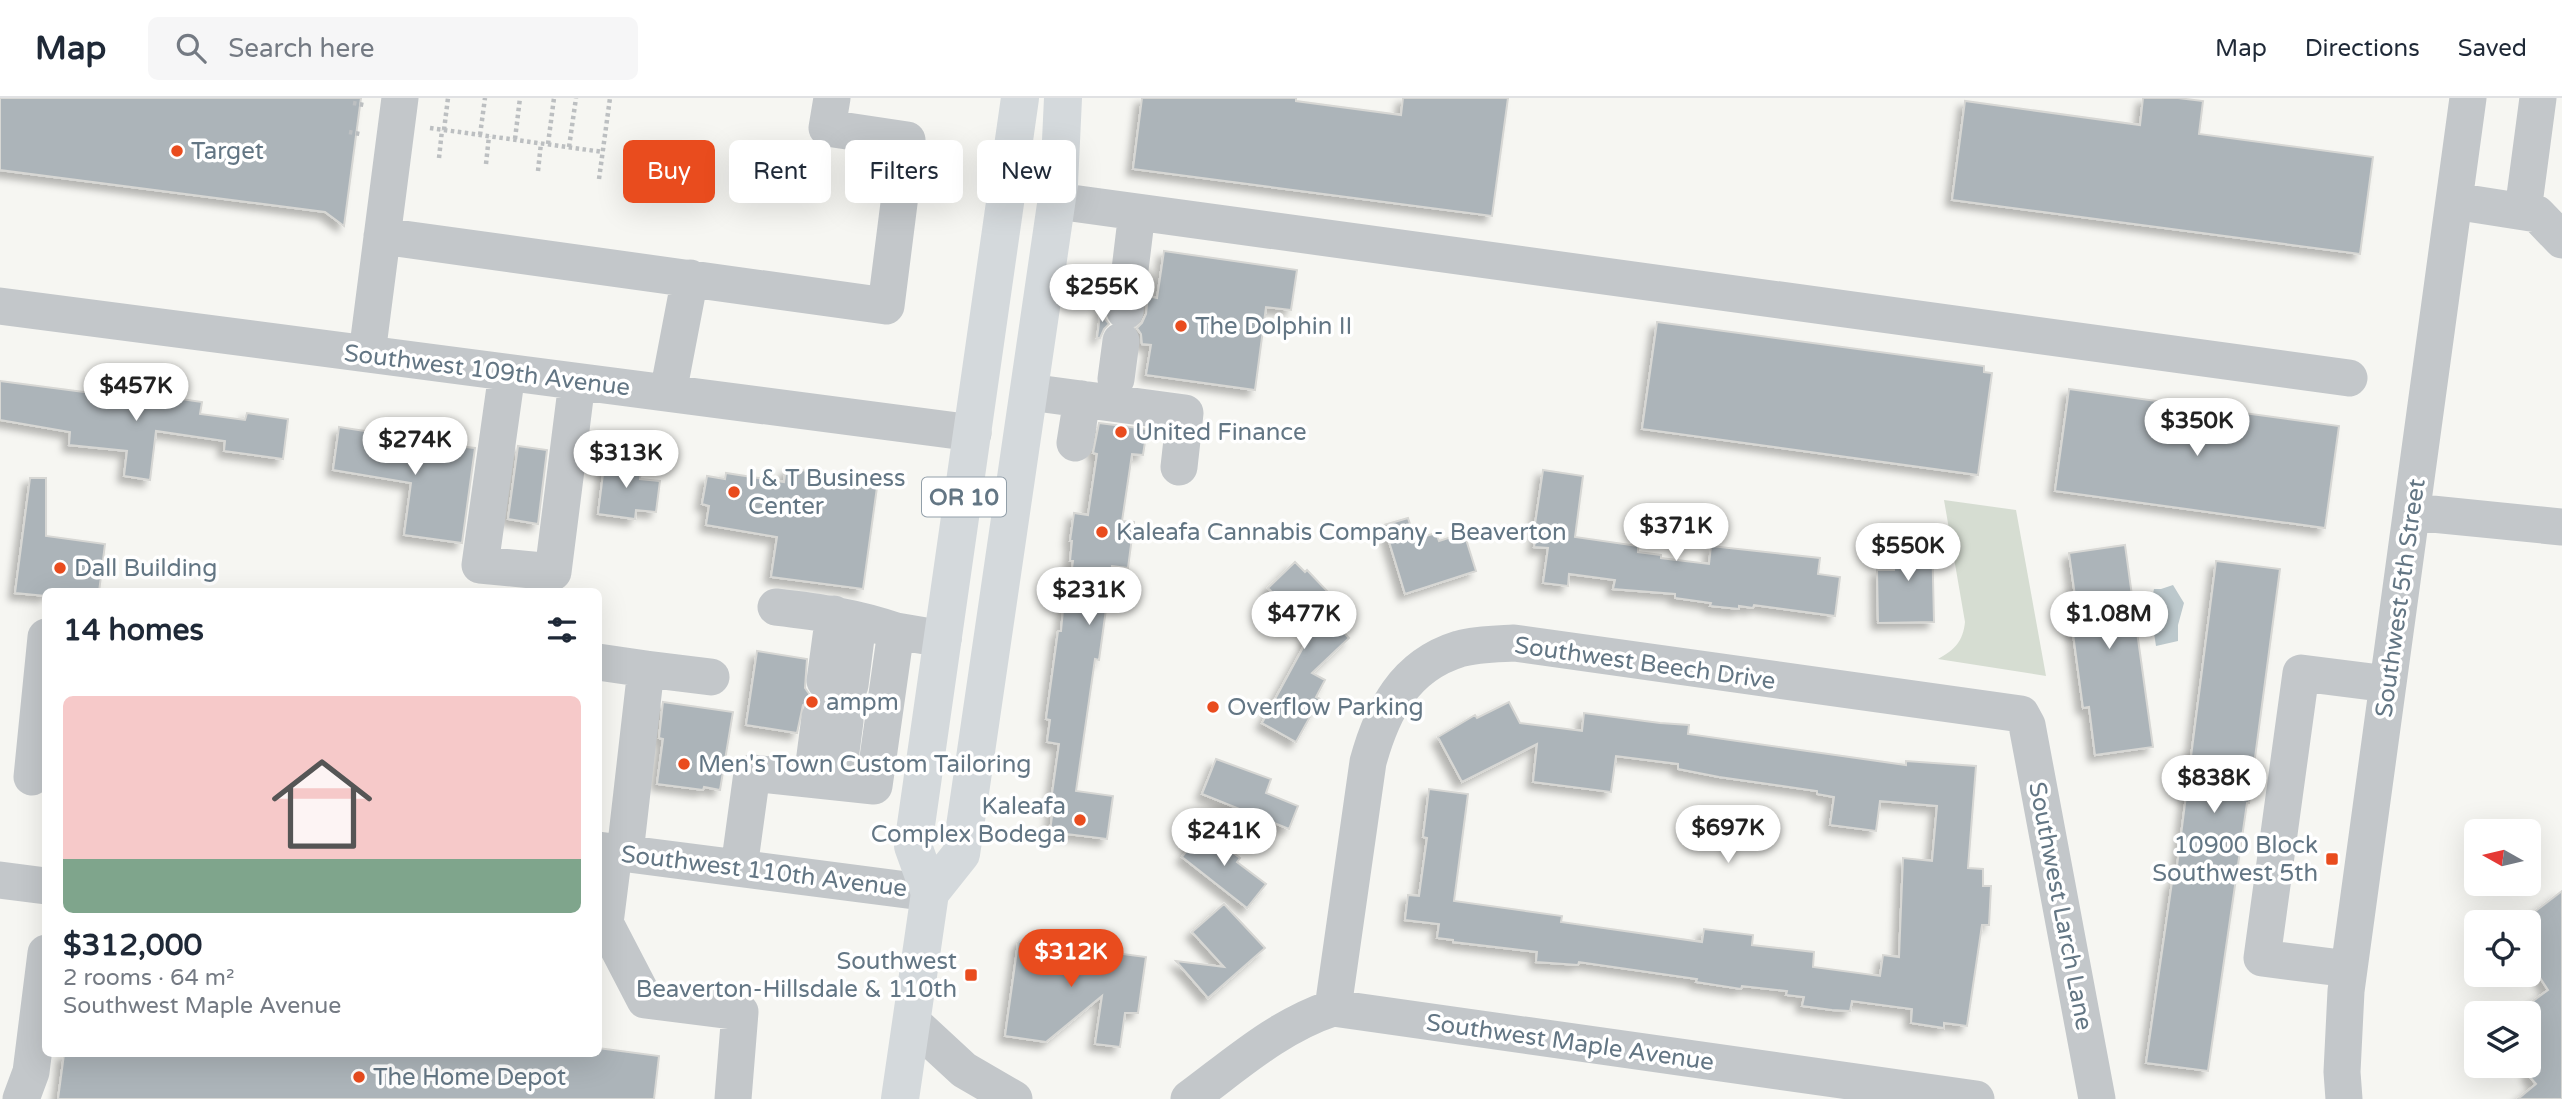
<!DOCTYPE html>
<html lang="en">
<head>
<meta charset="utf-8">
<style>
	body { margin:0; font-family:"Varela Round",sans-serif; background:#f6f6f7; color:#1f2937; height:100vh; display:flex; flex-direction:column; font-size:26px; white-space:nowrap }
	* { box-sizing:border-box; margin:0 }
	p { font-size:23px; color:#747a83 }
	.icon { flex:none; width:38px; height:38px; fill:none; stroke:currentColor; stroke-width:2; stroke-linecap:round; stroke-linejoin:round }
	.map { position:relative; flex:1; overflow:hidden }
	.side { position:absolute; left:42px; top:490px; width:560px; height:469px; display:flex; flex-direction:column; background:#fff; border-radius:10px; box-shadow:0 7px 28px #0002 }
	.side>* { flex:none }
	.top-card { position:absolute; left:623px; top:42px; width:665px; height:63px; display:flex; gap:14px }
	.needle { width:46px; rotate:278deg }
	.fabs { position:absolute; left:2464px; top:721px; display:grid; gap:14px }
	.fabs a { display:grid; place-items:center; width:77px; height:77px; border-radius:10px; background:#fff; box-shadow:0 7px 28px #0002; font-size:35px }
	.price { position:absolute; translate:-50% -60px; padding:0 16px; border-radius:24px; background:#fff; color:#222; font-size:23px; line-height:46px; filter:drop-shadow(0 2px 4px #0008) }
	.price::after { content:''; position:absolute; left:50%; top:42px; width:21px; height:16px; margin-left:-10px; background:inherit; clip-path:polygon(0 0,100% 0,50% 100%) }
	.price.selected { background:#e94c1e; color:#fff }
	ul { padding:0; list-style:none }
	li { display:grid; align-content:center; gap:14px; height:371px; padding:0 21px }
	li+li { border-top:2px solid #e0e1e3 }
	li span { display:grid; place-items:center; height:217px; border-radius:10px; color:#555 }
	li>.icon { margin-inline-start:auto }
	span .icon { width:126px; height:126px; fill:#fffc; stroke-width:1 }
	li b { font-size:30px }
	h2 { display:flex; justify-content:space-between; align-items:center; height:84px; padding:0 21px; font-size:30px }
	.pill { padding:0 24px; border-radius:10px; background:#fff; box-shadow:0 7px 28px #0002; font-size:24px; line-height:63px }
	.pill.selected { background:#e94c1e; color:#fff }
	header { display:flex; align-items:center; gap:42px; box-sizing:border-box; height:98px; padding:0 35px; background:#fff; border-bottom:2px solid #e0e1e3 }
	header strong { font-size:33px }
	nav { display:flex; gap:38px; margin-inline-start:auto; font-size:24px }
	.search { width:490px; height:63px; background:#f6f6f7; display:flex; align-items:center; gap:18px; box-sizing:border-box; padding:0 24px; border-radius:10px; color:#747a83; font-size:26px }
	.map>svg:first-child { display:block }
	.green { fill:#d6ddd2 }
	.water { fill:#bcc8cc }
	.building { fill:#acb4b9; stroke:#d7d7d4; stroke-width:2; filter:url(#shadow) }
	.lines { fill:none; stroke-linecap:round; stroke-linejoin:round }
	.path { stroke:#bcbfc1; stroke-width:4.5; stroke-dasharray:3.5 3.5; stroke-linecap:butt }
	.minor { stroke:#c3c7ca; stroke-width:37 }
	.major { stroke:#d4d9dc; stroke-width:38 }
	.poi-dot { fill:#e94c1e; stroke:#fff; stroke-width:2.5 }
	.labels { text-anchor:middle; stroke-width:7; stroke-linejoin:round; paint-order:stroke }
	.shield { fill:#fff; stroke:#929fa9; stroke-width:2 }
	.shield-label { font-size:23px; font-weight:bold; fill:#637684 }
	.poi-label { font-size:24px; fill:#637684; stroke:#fff; text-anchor:start }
	.street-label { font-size:24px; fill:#637684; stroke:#fff }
</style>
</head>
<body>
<header>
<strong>Map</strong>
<div class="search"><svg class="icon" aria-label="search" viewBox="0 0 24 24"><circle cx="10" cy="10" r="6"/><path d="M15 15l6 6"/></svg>Search here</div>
<nav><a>Map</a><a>Directions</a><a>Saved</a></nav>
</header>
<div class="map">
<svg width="2562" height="1001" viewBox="0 0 2562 1001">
	<defs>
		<filter id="shadow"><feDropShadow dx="-6" dy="6" stdDeviation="3.5" flood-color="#0004"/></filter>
	</defs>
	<rect width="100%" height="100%" fill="#f6f6f2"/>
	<path class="green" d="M1944,402L2016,412L2046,578L1938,561C1955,552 1963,543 1965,524Z"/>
	<path class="water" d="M2173,487L2184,505L2178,527V543L2156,548L2150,509L2154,491H2161Z"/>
	<path class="building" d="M0,0H361L344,128L325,114L0,72Z
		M1142,0H1296V3L1401,17L1403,0H1508L1492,118L1133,71Z
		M2143,0H2178L2203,3L2199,36L2373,59L2360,156L1952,102L1965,3L2140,27Z
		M1164,153L1297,172L1291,212L1266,209L1255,292L1146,277L1151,247L1142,246L1141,236L1137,230L1142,225L1146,216L1148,198L1157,200Z
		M1101,210L1104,211L1105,221L1109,226L1104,231L1100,240H1097Z
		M1657,224L1984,268V274L1992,275L1978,377L1642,331Z
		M0,283L152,303L153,297L202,304L200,316L245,322L247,315L288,321L283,361L224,353L225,343L156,333L150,382L124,378L127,353L69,347L70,334L0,322Z
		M2069,291L2339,328L2325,430L2055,393Z
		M1099,325L1147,331L1143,357L1132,356L1122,423L1134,424L1128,470L1112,468L1099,562L1095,561L1076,693L1113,698L1107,741L1050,734L1053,710H1050L1059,646L1047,644L1050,622L1046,621L1058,533H1061L1063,512L1066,513L1073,463H1070L1072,443H1070L1074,415L1088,417L1097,356L1093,355Z
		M339,329L417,341L418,337L457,342L456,348L475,350L462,445L404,437L411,385L333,372Z
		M518,348L547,352L538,426L508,421Z
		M605,360L642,364L640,381L660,383L656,414L636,412L635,421L598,416Z
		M786,370L878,382L863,491L771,479L777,439L706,427L709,408L702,406L707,378L725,381L726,375L784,384Z
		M1543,372L1583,378L1575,439L1638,448V454L1661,457V460L1709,466L1711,448L1820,460L1818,476L1840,479L1835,518L1754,507L1753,510L1739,508V511L1710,508L1711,505L1675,500V496L1613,491L1615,482L1569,476L1568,488L1543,485L1548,450L1534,449L1537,433H1534Z
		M30,380H46V438L105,446L99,494H46V498L15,495Z
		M1408,420L1415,441L1436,435L1439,443L1464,435L1476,473L1405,496L1384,427Z
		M1932,437L1934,524L1878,525L1877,472H1894L1893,438Z
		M2125,447L2153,649L2095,657L2089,609L2083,610L2069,506L2076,505L2069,455Z
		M2216,463L2280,471L2249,705H2247L2208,973L2146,965L2172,784H2175Z
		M1295,464L1305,474L1307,472L1327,493L1324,495L1336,506L1326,516L1349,540L1312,575L1325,582L1316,599L1320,601L1296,644L1262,625L1311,535L1268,490Z
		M757,553L807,561L805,590L812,600L803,607L797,635L746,627Z
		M663,604L733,614L720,692L704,689L703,692L657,686L663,641L659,640Z
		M1509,604L1520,625L1582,633L1584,615L1660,625L1689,627L1688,636L1906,667V663L1976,668L1968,770L1983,771V788H1991L1989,827H1982L1967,928L1944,925V930L1911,925L1912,911L1852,903L1850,913L1832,912L1802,908L1804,899L1786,897L1787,893L1742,888L1741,891L1696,884L1697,881L1579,864L1578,867L1536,864L1537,854L1453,844V842L1437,840L1439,826L1405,822L1408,797L1419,798L1427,740L1423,739L1429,691L1468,696L1454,803L1562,818L1561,824L1702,844L1704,831L1753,837L1752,847L1814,854L1813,869L1880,878L1883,857L1899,859L1903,760L1932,763L1937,708L1880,703L1876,733L1830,727L1834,699L1817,696V693L1719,679L1678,671V666L1616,658L1611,694L1533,684L1537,646L1462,684L1438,639L1475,617L1477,620Z
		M1216,661L1271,681L1266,695L1298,708L1289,731L1202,696Z
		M1205,730L1234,751L1232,754L1240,760L1237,764L1266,786L1247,810L1182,759Z
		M2562,793V1001H2518L2536,986L2529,978V906L2548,892L2529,863V818Z
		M1224,806L1265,850L1208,900L1176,863L1224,869L1192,834Z
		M1028,837L1070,844V849L1146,859L1138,915H1125L1120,949L1095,946L1102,898L1046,944L1005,938L1018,845Z
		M598,950L659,958L654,1001H58L64,956H598Z"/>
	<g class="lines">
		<path class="path" d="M353,5L364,7
			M430,30L603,54
			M444,32L448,0
			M349,34L360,36
			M480,37L485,0
			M515,41L520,0
			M548,46L554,0
			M569,49L576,0
			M439,60L442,32
			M486,66L489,38
			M538,73L541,45
			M599,81L610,0"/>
		<path class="minor" d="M1057,103L2349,280
			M2454,103L2537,116L2562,142
			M2523,113L2538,0
			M382,138L886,208L907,42L827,30L832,0
			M0,208L973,335
			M1125,213L1137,114
			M367,256L400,0
			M507,275L480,467L553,474L577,284
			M1116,281L1121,243
			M1029,294L1185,315L1179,369
			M668,295L690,180
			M1075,345L1082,301
			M2412,414L2562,429
			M776,509C819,514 855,519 896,533
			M598,564L646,571L625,755
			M646,571L711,579
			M825,583L834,516
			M850,587L857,532
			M32,679L46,539
			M812,681L820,619
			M837,684L845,623
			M598,752L930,795
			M614,754L605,825L645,902L740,914L733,1001
			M739,770L752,675L874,688L896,533L943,541
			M0,782L46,788
			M2349,871L2262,860L2301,575L2388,586
			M1333,910L1368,664C1382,613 1404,568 1459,551C1477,546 1496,546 1514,545L2021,616L2027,627L2097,1001
			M912,924L964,972L1014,1001
			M21,1001L31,974L46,855
			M1189,1001C1235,967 1278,928 1333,910L1976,1001
			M2344,1001L2342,974L2346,893L2468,0"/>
		<path class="major" d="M930,795L961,756L1059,86L1063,0
			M900,1001L930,795L913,748L1020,0"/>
	</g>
	<g class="poi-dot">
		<circle cx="177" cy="53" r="7"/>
		<circle cx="1181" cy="228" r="7"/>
		<circle cx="1121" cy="334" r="7"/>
		<circle cx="734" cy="394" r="7"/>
		<circle cx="1102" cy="434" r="7"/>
		<circle cx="60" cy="470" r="7"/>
		<circle cx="812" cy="604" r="7"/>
		<circle cx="1213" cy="609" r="7"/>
		<circle cx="684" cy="666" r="7"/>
		<circle cx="1080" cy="722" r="7"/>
		<rect x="2325" y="754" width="14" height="14" rx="3.5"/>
		<rect x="964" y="870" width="14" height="14" rx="3.5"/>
		<circle cx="359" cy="979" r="7"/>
	</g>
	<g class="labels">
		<rect class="shield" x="922" y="379.5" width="84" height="39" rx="5"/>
		<g class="shield-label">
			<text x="964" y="407">OR 10</text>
		</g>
		<g class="poi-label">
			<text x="191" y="61">Target</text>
			<text x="1195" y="236">The Dolphin II</text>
			<text x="1135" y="342">United Finance</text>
			<text x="748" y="388">I &amp; T Business<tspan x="748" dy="28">Center</tspan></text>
			<text x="1116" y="442">Kaleafa Cannabis Company - Beaverton</text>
			<text x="74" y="478">Dall Building</text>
			<text x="826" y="612">ampm</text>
			<text x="1227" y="617">Overflow Parking</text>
			<text x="698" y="674">Men's Town Custom Tailoring</text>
			<text x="1066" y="716" text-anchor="end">Kaleafa<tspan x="1066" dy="28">Complex Bodega</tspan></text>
			<text x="2318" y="755" text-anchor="end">10900 Block<tspan x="2318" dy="28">Southwest 5th</tspan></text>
			<text x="957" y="871" text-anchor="end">Southwest<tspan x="957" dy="28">Beaverton-Hillsdale &amp; 110th</tspan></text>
			<text x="373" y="987">The Home Depot</text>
		</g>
		<g class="street-label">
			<text transform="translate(487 272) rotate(7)" y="8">Southwest 109th Avenue</text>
			<text transform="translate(2400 500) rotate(-82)" y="8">Southwest 5th Street</text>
			<text transform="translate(1645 565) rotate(8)" y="8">Southwest Beech Drive</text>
			<text transform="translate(764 773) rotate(7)" y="8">Southwest 110th Avenue</text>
			<text transform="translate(2061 808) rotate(79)" y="8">Southwest Larch Lane</text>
			<text transform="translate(1570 944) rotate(8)" y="8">Southwest Maple Avenue</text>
		</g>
	</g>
</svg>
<div class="fabs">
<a><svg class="needle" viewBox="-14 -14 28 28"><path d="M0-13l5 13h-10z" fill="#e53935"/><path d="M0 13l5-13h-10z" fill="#747a83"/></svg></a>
<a><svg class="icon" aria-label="locate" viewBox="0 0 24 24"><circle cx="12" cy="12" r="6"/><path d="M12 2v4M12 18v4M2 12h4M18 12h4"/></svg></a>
<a><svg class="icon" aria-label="layers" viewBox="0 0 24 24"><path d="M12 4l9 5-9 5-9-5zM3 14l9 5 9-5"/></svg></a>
</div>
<b class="price" style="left:1102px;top:226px">$255K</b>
<b class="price" style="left:136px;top:325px">$457K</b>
<b class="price" style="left:2197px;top:360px">$350K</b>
<b class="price" style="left:415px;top:379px">$274K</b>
<b class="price" style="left:626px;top:392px">$313K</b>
<b class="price" style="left:1676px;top:465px">$371K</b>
<b class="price" style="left:1908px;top:485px">$550K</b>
<b class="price" style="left:1089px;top:529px">$231K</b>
<b class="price" style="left:1304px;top:553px">$477K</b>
<b class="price" style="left:2109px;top:553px">$1.08M</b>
<b class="price" style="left:2214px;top:717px">$838K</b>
<b class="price" style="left:1728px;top:767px">$697K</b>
<b class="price" style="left:1224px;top:770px">$241K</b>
<b class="price selected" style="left:1071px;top:891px">$312K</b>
<div class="top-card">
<a class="pill selected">Buy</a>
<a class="pill">Rent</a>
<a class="pill">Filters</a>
<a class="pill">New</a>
</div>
<section class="side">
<h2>14 homes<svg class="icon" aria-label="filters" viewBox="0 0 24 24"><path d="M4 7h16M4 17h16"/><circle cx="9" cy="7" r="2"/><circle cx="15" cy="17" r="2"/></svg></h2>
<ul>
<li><span style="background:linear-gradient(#f6c9c9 75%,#7fa58c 0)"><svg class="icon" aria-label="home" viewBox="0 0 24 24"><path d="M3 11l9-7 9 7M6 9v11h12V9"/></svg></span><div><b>$312,000</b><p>2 rooms · 64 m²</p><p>Southwest Maple Avenue</p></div></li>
</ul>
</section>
</div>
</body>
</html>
